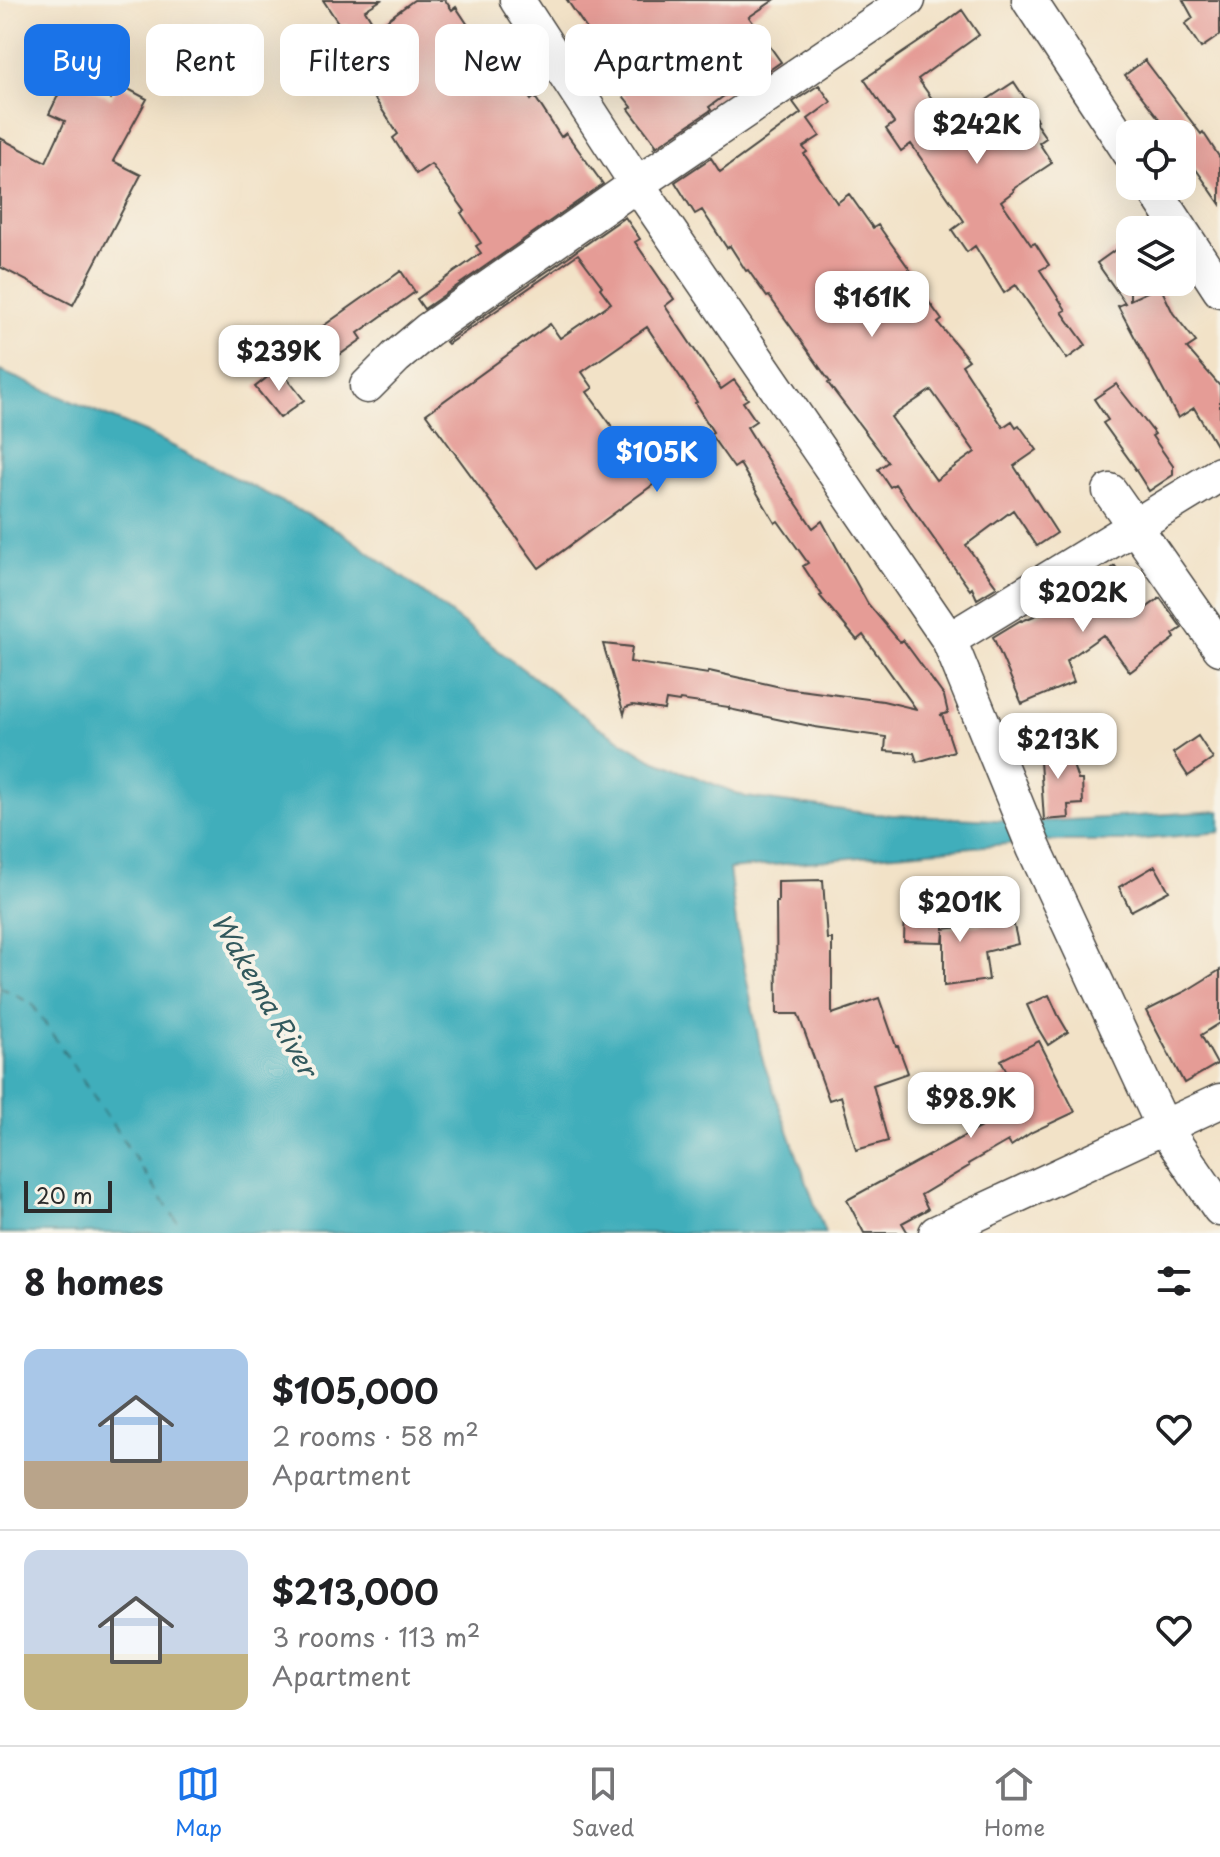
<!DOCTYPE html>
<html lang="en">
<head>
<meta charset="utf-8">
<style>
	body { margin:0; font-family:"Playpen Sans",sans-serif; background:#f6f6f6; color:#202124; height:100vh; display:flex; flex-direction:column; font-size:30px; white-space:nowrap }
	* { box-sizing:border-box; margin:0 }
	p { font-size:26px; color:#757577 }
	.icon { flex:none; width:44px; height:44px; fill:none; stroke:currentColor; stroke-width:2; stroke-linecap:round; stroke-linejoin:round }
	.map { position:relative; height:1233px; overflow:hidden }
	.drawer { display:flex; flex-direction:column; background:#fff; flex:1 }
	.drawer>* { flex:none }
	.guide { position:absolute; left:24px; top:24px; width:800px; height:72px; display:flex; gap:16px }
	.fabs { position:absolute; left:1116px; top:120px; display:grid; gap:16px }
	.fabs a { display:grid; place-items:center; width:80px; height:80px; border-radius:16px; background:#fff; box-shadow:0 8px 32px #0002; font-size:40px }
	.scale { position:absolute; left:24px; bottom:20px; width:88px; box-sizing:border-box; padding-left:8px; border:4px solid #2b2b2b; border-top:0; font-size:22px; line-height:28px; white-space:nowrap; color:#2b2b2b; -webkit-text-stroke:6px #f7f3e8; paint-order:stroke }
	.price { position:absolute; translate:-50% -68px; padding:0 18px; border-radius:16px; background:#fff; color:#222; font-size:26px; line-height:52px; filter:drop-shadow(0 2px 4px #0008) }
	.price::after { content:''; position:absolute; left:50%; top:48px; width:24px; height:18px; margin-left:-12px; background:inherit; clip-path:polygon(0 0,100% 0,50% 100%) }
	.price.active { background:#1a73e8; color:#fff }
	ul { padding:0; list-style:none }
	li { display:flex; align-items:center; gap:24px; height:200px; padding:0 24px }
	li+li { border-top:2px solid #e0e0e0 }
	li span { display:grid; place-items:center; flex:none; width:224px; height:160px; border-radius:16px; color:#555 }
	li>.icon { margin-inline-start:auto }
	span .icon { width:96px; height:96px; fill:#fffc; stroke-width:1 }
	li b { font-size:34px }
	h2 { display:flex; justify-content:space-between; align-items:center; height:96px; padding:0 24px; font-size:34px }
	.pill { padding:0 28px; border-radius:16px; background:#fff; box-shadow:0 8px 32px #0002; font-size:28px; line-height:72px }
	.pill.active { background:#1a73e8; color:#fff }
	.dock { display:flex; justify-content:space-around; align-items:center; height:112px; border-top:2px solid #e0e0e0; background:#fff; font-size:22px; color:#757577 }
	.dock a { display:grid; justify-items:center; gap:4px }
	.dock .active { color:#1a73e8 }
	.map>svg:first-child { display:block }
	.water { fill:#3faebb; stroke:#356c73; stroke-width:2 }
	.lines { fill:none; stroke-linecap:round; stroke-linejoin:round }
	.ferry { stroke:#32595d; stroke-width:2; stroke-dasharray:10 8; stroke-linecap:butt }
	.building { fill:#e59c96; fill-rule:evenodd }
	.minor-casing { stroke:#494642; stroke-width:37 }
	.minor { stroke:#fff; stroke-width:34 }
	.labels { text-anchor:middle; stroke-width:8; stroke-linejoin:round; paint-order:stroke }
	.water-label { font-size:26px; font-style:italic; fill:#32595d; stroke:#f7f3e8 }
</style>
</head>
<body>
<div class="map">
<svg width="1220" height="1233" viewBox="0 0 1220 1233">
	<rect width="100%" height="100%" fill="#f7f3e8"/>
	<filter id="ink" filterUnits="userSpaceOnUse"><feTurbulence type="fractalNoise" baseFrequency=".0125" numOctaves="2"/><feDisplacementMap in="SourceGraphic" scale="16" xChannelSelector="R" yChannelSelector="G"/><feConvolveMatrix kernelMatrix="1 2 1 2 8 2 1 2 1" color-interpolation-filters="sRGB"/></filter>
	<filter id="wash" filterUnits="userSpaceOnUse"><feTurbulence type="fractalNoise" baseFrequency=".006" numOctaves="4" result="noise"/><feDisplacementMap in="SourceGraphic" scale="32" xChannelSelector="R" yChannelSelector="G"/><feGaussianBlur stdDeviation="1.8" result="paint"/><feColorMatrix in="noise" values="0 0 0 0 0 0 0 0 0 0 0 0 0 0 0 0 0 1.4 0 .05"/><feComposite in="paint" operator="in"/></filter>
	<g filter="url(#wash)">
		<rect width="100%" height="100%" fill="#f2e2c7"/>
		<path class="water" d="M0,371L147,433L340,531L413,585L593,723L651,759L746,797L873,814L1036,822L1220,811V832L1125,841H1041L729,869L737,931L763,1061L825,1233H0Z"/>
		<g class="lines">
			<path class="ferry" d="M0,987L32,1004L185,1233"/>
		</g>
		<g id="blocks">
			<path class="building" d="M323,0H381L365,10L376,28L414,0H445L452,10L456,7L472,31L476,29L482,39L487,35L531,100L535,97L561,137L566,133L603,184L424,309L417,299L481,253L476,246L481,243L461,213L465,211L431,164L416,174L393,138L398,134L371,93L385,84L346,24L341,27Z
				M567,0H774L749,17L781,62L749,84L746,80L709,107L711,110L653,149L656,145L629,109L632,107L616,87L618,86L582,31L586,28Z
				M1183,0H1220V35L1201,48L1185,24L1193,18Z
				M962,10L979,35L918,79L950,124L1014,82L1030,106L1028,107L1037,120L1035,122L1046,138L1039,143L1052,163L1013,189L1014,191L1001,201L1031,245L1035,243L1049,265L1040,270L1066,310L1062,312L1086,345L1067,359L1016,285L1004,293L975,246L967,252L952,230L964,221L911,144L901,151L886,129L894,123L864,79L938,29V28Z
				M1145,60L1201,134L1203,132L1220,158V204L1182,149V134H1171L1125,75Z
				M67,77L111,99L119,84L147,99L113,161L141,175L73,305L0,267V138L46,162L65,121L49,114Z
				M819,85L831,102L808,119L820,136L803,147L807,152L804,154L837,203L849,194L873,228L878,225L913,274L910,276L942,320L938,323L969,360L962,365L1003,427L1012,421L1016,427L1019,425L1037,450L1014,466L1057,533L1037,546L1013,510L966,545L997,587L977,599L972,588L970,590L895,484L890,487L878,469L888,462L828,383L830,382L769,296L767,297L748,270L746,271L730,246L727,248L702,210L695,214L675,182L711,158L720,172L801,113L793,102ZM931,390L975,452L936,480L891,417Z
				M625,217L640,239L635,242L674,299L665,306L721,389L734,380L748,399L743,402L756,421L747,427L775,472L813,528L822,521L868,604L900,642L903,640L944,696L948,713L940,715H942L954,751L917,762L914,753L885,751L886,737L815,727L729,709V707L680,700L679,702L666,700L664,710L633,705L626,707L624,714L603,644L632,647L630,662L708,674L709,671L785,688L883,701L916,709L863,635L857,640L820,596L822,595L803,566L808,563L778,521L775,523L740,464L734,468L710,434L713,432L695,403L697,402L647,327L582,372L593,388L587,392L654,484L539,568L426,414L550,324L560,338L611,303L600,288L602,286L578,254L448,344L446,342Z
				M1118,248L1130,267V300L1160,286L1173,313L1196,342L1187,348L1220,386V452L1194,408L1178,418L1118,306L1125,303L1097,263Z
				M401,271L415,292L358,333L362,339L338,356L319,329Z
				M279,368L304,400L280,418L255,387Z
				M1116,384L1155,434L1152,436L1173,466V475L1149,491L1135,469H1136L1103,423L1108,420L1094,399Z
				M1115,566L1146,608L1160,598L1182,628L1173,634L1175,638L1130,672L1103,635L1066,661L1074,682L1022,704L993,637L1021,620L1022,621L1046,611L1092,578L1095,581Z
				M1198,736L1213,759L1188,776L1173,753Z
				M1064,738L1078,780H1082L1083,804L1068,805L1069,818L1044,820L1040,761L1035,748Z
				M1155,866L1169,891L1131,911L1119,887Z
				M823,880L827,939H832V1014L879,998L896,1046H898L908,1073L873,1085L888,1141L856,1150L841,1096L829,1100L798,1014H777L776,902H778V881Z
				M905,911L944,912V929L1013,921L1018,944L985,952L989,980L944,986V931L943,942L904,941Z
				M1220,970V1023L1201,1035L1217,1064L1184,1083L1146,1011L1186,991Z
				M1049,995L1058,1015L1068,1032L1048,1045L1036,1025L1027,1005Z
				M1039,1041L1075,1112L1032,1132L1011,1146L1008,1141L968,1164L969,1166L921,1195L928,1209L902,1223L908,1233H864L847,1200L990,1122L987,1115L979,1117L967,1095L1008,1074L1001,1060Z"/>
		</g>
	</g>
	<g filter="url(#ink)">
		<use href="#blocks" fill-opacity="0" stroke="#494642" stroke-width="2"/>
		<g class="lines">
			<g class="minor-casing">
				<path id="minor" d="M517,0L637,184L949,640L1034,848L1163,1126L1220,1209
					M1029,0L1130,153
					M1152,186L1181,230
					M1182,232L1220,290
					M367,386L396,357L428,330L637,184L908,0
					M1110,491L1220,648
					M949,640L1220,474
					M936,1233L1220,1101"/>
			</g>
			<use href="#minor" class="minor"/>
		</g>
	</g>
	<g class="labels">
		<g class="water-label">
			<text transform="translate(264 995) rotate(60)" y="9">Wakema River</text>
		</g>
	</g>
</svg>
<div class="fabs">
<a><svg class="icon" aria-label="locate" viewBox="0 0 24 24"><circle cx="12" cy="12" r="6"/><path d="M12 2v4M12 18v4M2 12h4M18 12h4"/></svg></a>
<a><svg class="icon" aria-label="layers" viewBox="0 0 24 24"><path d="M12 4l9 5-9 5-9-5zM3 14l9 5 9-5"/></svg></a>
</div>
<div class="scale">20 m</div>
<b class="price" style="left:977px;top:166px">$242K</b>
<b class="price" style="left:872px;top:339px">$161K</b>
<b class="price" style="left:279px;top:393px">$239K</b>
<b class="price active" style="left:657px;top:494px">$105K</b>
<b class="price" style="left:1083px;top:634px">$202K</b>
<b class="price" style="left:1058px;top:781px">$213K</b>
<b class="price" style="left:960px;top:944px">$201K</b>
<b class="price" style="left:971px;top:1140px">$98.9K</b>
<div class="guide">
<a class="pill active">Buy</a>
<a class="pill">Rent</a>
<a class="pill">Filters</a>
<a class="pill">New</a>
<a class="pill">Apartment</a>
</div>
</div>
<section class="drawer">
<h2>8 homes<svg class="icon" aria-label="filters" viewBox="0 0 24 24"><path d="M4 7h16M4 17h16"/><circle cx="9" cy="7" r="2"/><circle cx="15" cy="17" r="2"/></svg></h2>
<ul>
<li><span style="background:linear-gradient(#a9c7e8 70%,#b9a48a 0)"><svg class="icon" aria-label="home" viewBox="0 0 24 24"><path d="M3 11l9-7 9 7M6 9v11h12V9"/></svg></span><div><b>$105,000</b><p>2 rooms · 58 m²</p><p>Apartment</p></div><svg class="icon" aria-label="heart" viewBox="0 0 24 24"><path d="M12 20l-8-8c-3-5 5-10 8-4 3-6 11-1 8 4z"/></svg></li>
<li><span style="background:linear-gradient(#c9d6e8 65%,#c2b280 0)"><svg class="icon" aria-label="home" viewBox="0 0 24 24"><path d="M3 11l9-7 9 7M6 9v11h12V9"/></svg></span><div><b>$213,000</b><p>3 rooms · 113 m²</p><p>Apartment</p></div><svg class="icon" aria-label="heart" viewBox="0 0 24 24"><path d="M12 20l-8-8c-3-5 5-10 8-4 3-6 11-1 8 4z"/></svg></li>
</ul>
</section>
<nav class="dock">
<a class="active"><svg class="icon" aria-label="map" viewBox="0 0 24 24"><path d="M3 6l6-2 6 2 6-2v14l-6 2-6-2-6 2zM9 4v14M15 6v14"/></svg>Map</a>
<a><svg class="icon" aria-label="saved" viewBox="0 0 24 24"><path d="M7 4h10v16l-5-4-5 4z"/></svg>Saved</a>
<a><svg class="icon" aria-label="home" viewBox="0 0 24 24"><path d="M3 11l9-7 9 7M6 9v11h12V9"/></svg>Home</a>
</nav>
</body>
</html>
